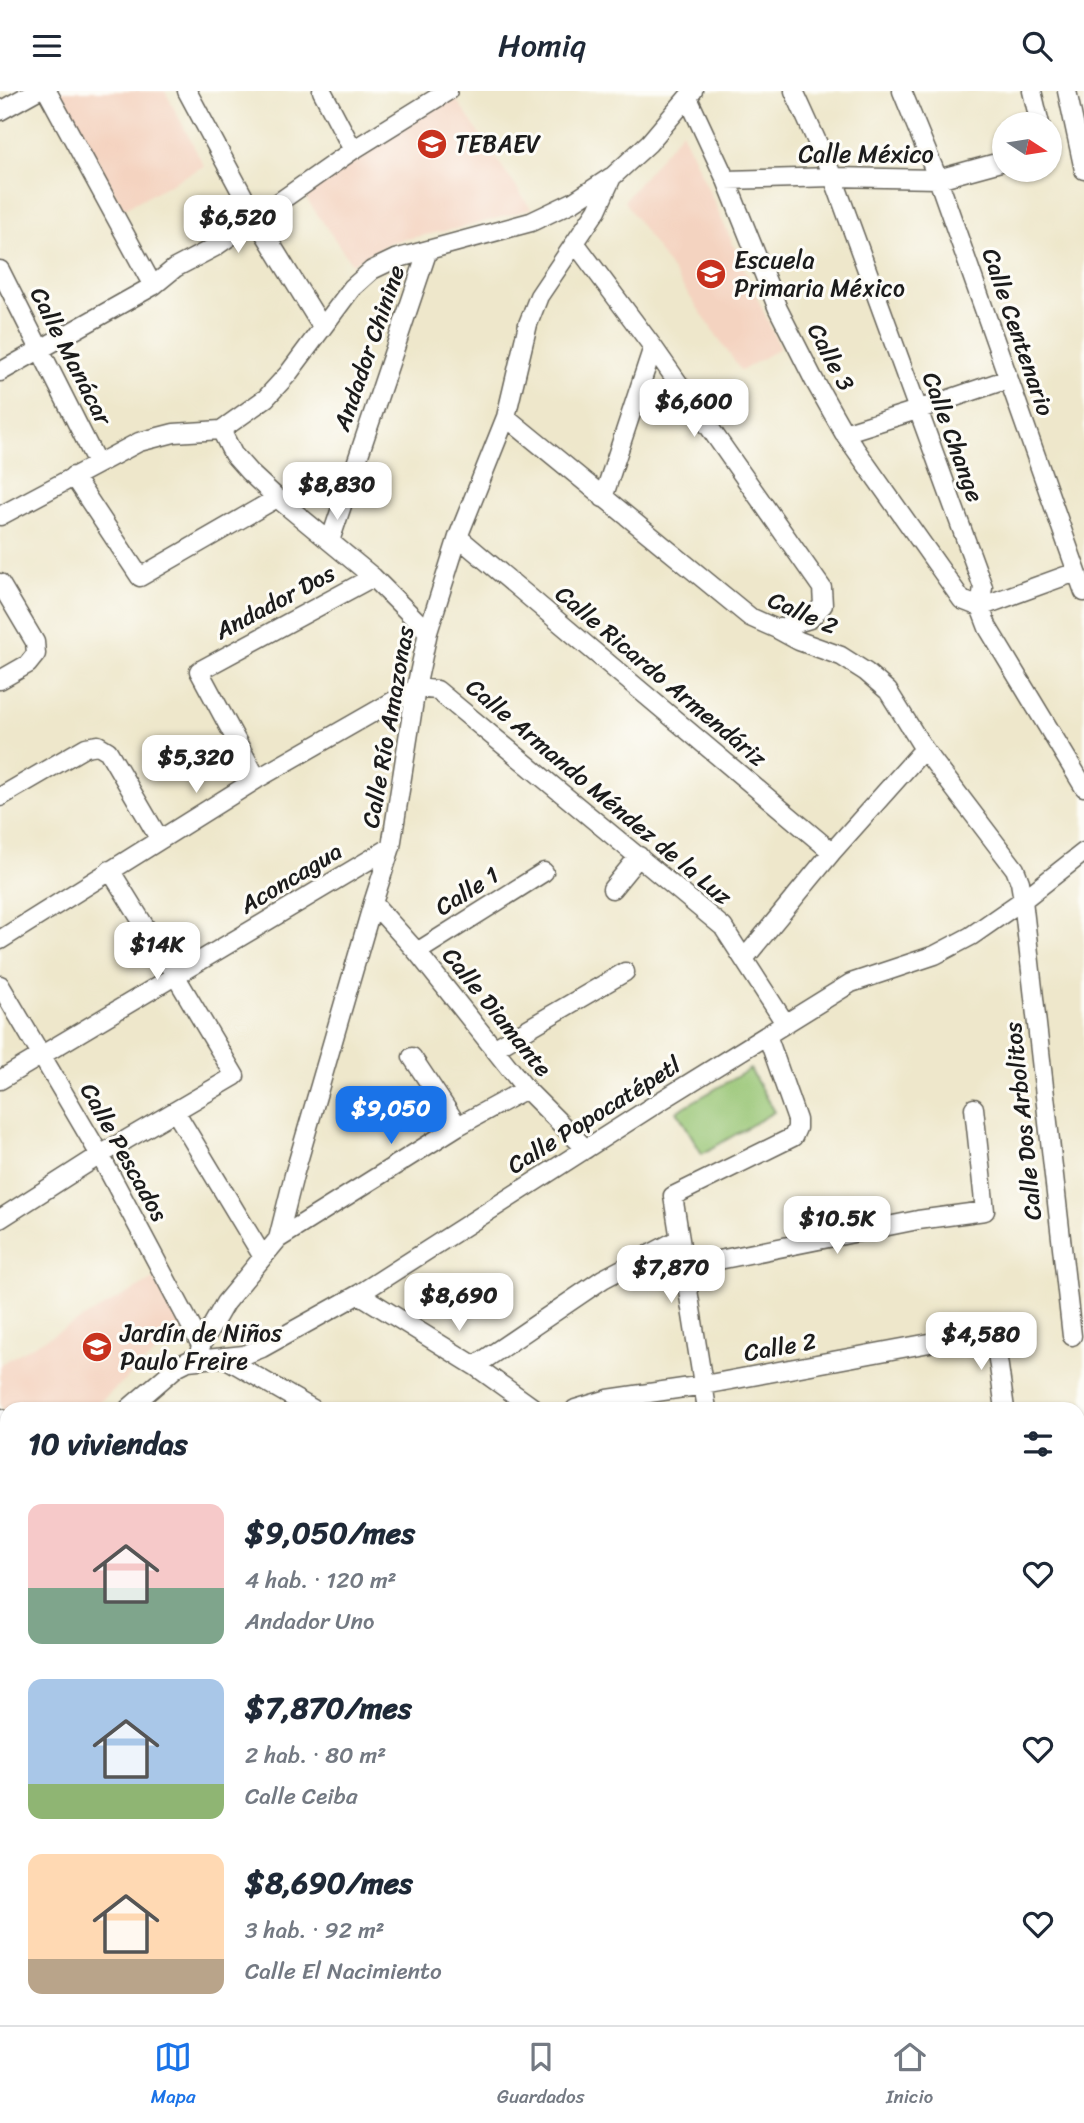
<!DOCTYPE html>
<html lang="es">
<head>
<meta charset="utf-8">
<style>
	body { margin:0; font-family:Sriracha,sans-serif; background:#f6f6f7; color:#1f2937; height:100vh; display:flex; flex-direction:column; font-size:26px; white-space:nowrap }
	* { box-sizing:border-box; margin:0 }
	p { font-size:23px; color:#747a83 }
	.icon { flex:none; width:38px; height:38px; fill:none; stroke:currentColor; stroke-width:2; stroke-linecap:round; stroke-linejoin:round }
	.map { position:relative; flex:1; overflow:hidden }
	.details { position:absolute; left:0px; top:1311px; width:1085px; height:625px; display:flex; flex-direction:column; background:#fff; border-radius:21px 21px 0 0; box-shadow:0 2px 5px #0004 }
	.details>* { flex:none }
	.needle { width:46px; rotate:102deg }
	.tools { position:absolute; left:992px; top:21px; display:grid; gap:14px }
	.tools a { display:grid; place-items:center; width:70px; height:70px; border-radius:50%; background:#fff; box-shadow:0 2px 5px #0004; font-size:35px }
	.price { position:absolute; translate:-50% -60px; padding:0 16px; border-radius:14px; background:#fff; color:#222; font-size:23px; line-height:46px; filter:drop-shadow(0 2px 4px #0008) }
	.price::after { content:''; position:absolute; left:50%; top:42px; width:21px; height:16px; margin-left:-10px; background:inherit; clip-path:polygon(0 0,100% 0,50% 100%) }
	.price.selected { background:#1a73e8; color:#fff }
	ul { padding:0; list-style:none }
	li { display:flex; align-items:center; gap:21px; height:175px; padding:0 28px }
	li span { display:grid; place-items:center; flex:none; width:196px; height:140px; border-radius:14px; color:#555 }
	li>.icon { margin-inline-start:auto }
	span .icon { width:84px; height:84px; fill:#fffc; stroke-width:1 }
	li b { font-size:30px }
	h2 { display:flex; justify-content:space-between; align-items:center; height:84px; padding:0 28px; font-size:30px }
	header { display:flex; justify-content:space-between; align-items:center; height:91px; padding:0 28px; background:#fff; font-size:32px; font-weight:600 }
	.tab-bar { display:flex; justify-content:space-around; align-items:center; height:98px; border-top:2px solid #e0e1e3; background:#fff; font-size:19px; color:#747a83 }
	.tab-bar a { display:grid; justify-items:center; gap:4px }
	.tab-bar .selected { color:#1a73e8 }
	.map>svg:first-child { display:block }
	.built { fill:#f4d3c0 }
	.green { fill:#96c472; stroke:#597047; stroke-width:2 }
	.forest { fill:#78aa64; stroke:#4a6340; stroke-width:2 }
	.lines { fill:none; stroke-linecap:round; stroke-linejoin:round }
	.minor-casing { stroke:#666359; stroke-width:21 }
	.minor { stroke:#fff; stroke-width:18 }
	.labels { text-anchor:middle; stroke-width:6; stroke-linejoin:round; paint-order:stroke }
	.poi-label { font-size:24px; fill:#1c1c1c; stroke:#fdfcf7; text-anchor:start }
	.street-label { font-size:24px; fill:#1c1c1c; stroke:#fdfcf7 }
</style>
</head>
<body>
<header><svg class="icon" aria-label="menu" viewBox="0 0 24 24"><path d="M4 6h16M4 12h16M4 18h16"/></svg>Homiq<svg class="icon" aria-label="search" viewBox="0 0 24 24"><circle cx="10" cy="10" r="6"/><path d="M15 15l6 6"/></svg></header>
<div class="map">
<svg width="1084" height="1934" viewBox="0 0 1084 1934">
	<rect width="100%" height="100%" fill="#fdfcf7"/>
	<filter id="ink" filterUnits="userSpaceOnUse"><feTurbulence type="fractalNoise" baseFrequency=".0143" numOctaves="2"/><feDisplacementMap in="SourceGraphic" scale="14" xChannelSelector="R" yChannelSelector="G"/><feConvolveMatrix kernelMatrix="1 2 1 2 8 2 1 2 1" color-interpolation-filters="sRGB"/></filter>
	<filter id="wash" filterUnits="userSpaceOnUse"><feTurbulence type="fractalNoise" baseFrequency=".00686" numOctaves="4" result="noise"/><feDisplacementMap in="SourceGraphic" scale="28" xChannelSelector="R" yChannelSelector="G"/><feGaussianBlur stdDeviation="1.57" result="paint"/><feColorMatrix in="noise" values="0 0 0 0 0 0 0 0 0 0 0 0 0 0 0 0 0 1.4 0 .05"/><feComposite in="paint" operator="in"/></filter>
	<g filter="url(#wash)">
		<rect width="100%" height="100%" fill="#eee7cb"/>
		<path class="built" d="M61,0H165L204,75L123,118Z
			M453,4L531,118L465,136L391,151L352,173L303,103Z
			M682,40L780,257L741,280L624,110Z
			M154,1188L182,1239L92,1318H7V1326L0,1314V1273Z"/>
		<path class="green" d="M750,978L774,1021L702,1063L677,1020Z"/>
		<path class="forest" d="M7,1545V1928H1078V1767L1084,1766V1934H0V1546Z"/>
	</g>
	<g filter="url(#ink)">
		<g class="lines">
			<g class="minor-casing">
				<path id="minor" d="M47,0L153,195
					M187,0L255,127L322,236
					M322,0L353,59
					M794,0L833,86L983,496L980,516L988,537L1084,696
					M902,0L938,88L1084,501
					M1032,0L1040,33
					M1067,0L1084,79
					M688,7L726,89L778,218L814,289L844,342L962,509L980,516L1076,481
					M0,20L36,0
					M726,89L833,86L938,88L1004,70
					M576,153L653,256L822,497L823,514L810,528L777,538
					M0,179L97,372
					M0,281L153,195L175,177L215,156L353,59L448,0
					M506,326L750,526L777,538L799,550L841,565L866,581L888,600L924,658L1015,778L1020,791L1023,809L1072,1245
					M221,339L233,363L249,381L277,407L373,486L428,541
					M844,342L917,319L1008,288
					M73,385L140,486L277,407
					M603,407L653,256
					M0,425L139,351L174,342L221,339L266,307L288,283L352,197L372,179L395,168L531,131L573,111L611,86
					M458,446L832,761
					M330,450L428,159
					M0,492L35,551L36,563L28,573L0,589
					M257,688L199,580L373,486
					M0,706L86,656L98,654L108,660L160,749
					M612,798L639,765
					M373,812L417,861L526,998L586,1058
					M0,849L257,688L416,597L437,599L723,836L785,932
					M417,861L544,781
					M744,868L832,761L924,658
					M0,894L100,1064L201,1254
					M495,957L625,881
					M412,966L458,1035
					M0,989L391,756
					M175,1020L263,1166
					M0,1128L100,1064L235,985L175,884L110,779
					M278,1148L458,1035L526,998
					M684,1176L918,1129L985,1120L974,1017
					M359,1203L475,1275L535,1318
					M223,1266L313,1318
					M198,1268L201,1254L225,1212L278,1148L294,1084L373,812L391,756L416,597L428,541L458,446L506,326L528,233L539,205L597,119L612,86L649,52L693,0
					M475,1275L603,1188L679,1148
					M128,1318L178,1275L188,1270L244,1264L262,1257L359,1203L659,1011L851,892L935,864L971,845L1023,809L1084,761
					M575,1318L608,1308L704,1294L994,1240L1005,1318
					M707,1318L673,1105L793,1046L797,1037V1029L767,944
					M0,1327L7,1339
					M1078,1347L1084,1346
					M0,1432L7,1425
					M0,1483L7,1488"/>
			</g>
			<use href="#minor" class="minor"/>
		</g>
	</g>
	<defs>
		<g id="school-disc" transform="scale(1.575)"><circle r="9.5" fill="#c8321e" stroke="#fdfcf7"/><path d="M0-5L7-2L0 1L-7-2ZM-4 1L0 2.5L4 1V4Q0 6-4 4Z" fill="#fff"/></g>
	</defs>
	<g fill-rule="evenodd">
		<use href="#school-disc" x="432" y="53"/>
		<use href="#school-disc" x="711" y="183"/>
		<use href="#school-disc" x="97" y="1256"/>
	</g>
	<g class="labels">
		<g class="poi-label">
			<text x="455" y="61">TEBAEV</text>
			<text x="734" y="177">Escuela<tspan x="734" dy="28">Primaria México</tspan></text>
			<text x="120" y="1250">Jardín de Niños<tspan x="120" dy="28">Paulo Freire</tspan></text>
		</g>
		<g class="street-label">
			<text x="866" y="71">Calle México</text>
			<text transform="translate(1018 241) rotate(71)" y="8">Calle Centenario</text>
			<text transform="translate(369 257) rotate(-71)" y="8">Andador Chinine</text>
			<text transform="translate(71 265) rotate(63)" y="8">Calle Manácar</text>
			<text transform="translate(831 266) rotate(62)" y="8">Calle 3</text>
			<text transform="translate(953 346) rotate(70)" y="8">Calle Change</text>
			<text transform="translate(275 511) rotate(-28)" y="8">Andador Dos</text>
			<text transform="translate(803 522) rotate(24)" y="8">Calle 2</text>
			<text transform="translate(661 585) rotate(40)" y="8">Calle Ricardo Armendáriz</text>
			<text transform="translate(388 636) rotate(-80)" y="8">Calle Río Amazonas</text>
			<text transform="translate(599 701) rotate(40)" y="8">Calle Armando Méndez de la Luz</text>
			<text transform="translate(291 787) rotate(-31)" y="8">Aconcagua</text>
			<text transform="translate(467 800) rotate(-32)" y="8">Calle 1</text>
			<text transform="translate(497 921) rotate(51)" y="8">Calle Diamante</text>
			<text transform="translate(594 1024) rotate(-32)" y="8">Calle Popocatépetl</text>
			<text transform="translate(1023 1030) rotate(-96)" y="8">Calle Dos Arbolitos</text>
			<text transform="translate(124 1061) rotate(61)" y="8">Calle Pescados</text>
			<text transform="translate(780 1256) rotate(-10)" y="8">Calle 2</text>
		</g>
	</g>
</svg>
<div class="tools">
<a><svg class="needle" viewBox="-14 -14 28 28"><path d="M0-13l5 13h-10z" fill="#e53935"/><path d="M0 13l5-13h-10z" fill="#747a83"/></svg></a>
</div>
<b class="price" style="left:238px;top:164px">$6,520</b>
<b class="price" style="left:694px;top:348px">$6,600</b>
<b class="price" style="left:337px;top:431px">$8,830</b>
<b class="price" style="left:196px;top:704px">$5,320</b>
<b class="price" style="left:157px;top:891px">$14K</b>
<b class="price selected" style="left:391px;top:1055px">$9,050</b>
<b class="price" style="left:837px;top:1165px">$10.5K</b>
<b class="price" style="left:671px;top:1214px">$7,870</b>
<b class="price" style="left:459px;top:1242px">$8,690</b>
<b class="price" style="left:981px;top:1281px">$4,580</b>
<section class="details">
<h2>10 viviendas<svg class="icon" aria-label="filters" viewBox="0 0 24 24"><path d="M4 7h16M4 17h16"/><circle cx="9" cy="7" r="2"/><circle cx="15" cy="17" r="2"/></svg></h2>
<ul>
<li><span style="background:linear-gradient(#f6c9c9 60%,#7fa58c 0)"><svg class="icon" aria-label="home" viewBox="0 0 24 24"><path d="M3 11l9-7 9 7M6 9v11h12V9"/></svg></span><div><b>$9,050/mes</b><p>4 hab. · 120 m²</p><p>Andador Uno</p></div><svg class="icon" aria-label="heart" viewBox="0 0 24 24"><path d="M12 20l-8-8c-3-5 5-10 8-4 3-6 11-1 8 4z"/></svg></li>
<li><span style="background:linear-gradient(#a9c7e8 75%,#8fb573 0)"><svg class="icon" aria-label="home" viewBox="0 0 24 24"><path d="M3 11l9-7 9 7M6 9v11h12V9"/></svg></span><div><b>$7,870/mes</b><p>2 hab. · 80 m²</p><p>Calle Ceiba</p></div><svg class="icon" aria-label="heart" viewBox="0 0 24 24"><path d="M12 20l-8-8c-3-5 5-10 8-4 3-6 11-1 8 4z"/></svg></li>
<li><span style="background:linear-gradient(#ffd9b3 75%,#b9a48a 0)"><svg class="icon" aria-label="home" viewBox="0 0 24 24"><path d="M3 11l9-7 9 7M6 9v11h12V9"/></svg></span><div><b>$8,690/mes</b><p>3 hab. · 92 m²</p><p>Calle El Nacimiento</p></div><svg class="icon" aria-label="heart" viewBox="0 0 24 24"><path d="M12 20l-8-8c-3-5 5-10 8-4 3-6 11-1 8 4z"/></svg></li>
</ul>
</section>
</div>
<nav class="tab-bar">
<a class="selected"><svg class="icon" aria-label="map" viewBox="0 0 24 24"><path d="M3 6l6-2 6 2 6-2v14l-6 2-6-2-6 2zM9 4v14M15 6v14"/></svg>Mapa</a>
<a><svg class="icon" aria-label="saved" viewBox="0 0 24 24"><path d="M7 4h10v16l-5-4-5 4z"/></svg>Guardados</a>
<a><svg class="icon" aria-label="home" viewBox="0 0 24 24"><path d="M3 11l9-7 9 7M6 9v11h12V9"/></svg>Inicio</a>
</nav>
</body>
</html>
